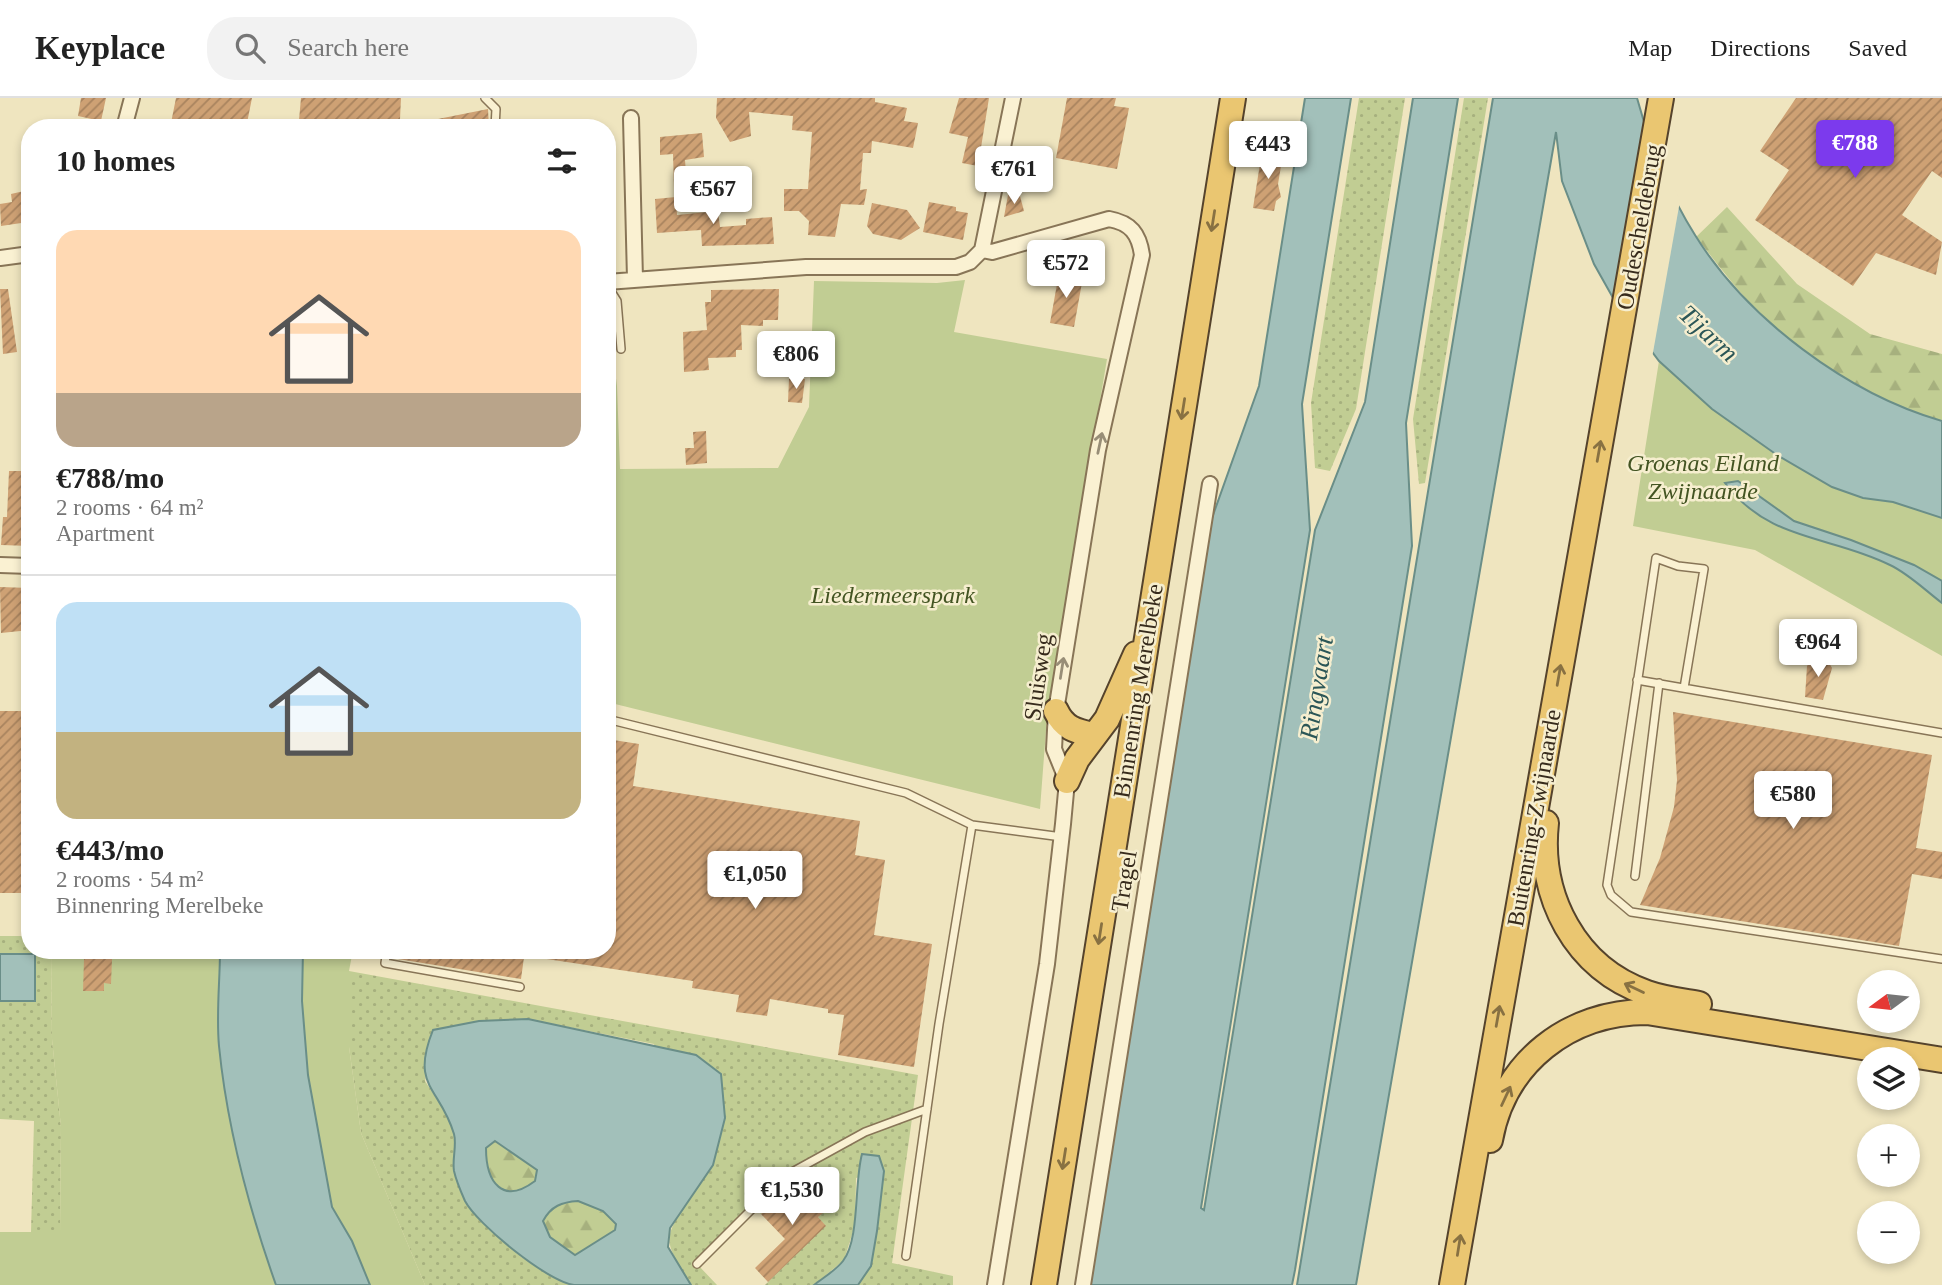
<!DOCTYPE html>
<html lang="en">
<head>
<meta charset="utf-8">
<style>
	body { margin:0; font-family:Georgia,serif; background:#f2f2f2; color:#222; height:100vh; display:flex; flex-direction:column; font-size:26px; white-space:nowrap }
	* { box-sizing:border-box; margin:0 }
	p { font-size:23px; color:#767676 }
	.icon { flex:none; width:38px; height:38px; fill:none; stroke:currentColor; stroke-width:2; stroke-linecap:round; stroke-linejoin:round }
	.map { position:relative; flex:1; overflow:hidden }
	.sheet { position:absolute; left:21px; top:21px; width:595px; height:840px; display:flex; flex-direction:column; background:#fff; border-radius:28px; box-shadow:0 4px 10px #0003 }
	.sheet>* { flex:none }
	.needle { width:46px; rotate:255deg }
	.fabs { position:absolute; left:1857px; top:872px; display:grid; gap:14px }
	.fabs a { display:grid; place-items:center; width:63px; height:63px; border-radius:50%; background:#fff; box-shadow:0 4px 10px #0003; font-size:35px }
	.price { position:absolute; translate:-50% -60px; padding:0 16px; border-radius:7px; background:#fff; color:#222; font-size:23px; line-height:46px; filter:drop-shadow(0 2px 4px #0008) }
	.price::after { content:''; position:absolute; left:50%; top:42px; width:21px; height:16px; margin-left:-10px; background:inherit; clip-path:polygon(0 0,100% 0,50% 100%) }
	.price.active { background:#7c3aed; color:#fff }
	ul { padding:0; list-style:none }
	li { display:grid; align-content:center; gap:14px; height:371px; padding:0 35px }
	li+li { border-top:2px solid #e0e0e0 }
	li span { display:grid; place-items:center; height:217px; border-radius:21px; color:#555 }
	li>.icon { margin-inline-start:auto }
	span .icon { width:126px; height:126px; fill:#fffc; stroke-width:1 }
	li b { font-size:30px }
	h2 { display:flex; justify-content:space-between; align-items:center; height:84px; padding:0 35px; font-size:30px }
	header { display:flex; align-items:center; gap:42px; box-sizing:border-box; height:98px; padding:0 35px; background:#fff; border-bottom:2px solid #e0e0e0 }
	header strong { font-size:33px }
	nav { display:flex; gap:38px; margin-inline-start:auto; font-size:24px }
	.search { width:490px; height:63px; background:#f2f2f2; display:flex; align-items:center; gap:18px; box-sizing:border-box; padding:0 24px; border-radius:28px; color:#767676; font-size:26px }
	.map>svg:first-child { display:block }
	.grass { fill:url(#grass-dots) }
	.forest { fill:url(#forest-firs) }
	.park { fill:#c1cd93 }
	.water { fill:#a2c0ba; stroke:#6a8e88; stroke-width:2; fill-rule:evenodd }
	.pier { fill:#efe5bf }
	.building { fill:url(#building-hatch) }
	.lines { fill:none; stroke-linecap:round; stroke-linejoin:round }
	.service-casing { stroke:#887557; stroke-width:10 }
	.minor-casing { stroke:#887557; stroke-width:18 }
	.trunk-casing { stroke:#55432c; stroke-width:28 }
	.service { stroke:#faf1d2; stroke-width:7 }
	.minor { stroke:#faf1d2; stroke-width:14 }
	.trunk { stroke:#eac671; stroke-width:24 }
	.oneway { stroke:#887142 }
	.oneway2 { stroke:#988e77 }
	.labels { text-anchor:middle; stroke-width:5; stroke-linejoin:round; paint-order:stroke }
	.street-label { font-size:24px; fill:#372b1c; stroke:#f6eecf }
	.park-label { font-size:24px; font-style:italic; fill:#435422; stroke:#f6eecf }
	.water-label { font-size:26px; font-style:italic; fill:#2b5657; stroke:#f6eecf }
</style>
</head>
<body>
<header>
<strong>Keyplace</strong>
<div class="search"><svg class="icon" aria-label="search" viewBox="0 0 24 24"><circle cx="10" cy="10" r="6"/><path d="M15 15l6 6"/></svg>Search here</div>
<nav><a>Map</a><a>Directions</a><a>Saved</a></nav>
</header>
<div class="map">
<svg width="1942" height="1187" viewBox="0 0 1942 1187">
	<defs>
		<pattern id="grass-dots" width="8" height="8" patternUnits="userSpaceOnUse" patternTransform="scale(1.75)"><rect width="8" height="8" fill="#c1cd93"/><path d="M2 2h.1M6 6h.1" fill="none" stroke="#a6b07e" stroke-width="1.8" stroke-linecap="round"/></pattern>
		<pattern id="forest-firs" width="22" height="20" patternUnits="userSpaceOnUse" patternTransform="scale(1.75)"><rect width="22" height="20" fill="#c1cd93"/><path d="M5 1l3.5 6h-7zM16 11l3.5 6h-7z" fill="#a6b07e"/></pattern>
		<pattern id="building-hatch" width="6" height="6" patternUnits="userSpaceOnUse" patternTransform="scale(1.75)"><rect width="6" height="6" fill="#cea174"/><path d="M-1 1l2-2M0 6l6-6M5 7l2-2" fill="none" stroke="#a8835e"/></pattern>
	</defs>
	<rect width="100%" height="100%" fill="#efe5bf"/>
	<path class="grass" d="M1359,0H1405L1356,311L1330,373L1315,370L1311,305Z
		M1464,0H1488L1425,385L1419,386L1413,321Z
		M0,838H30V852H51L52,941L61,1029L60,1134H31L34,1023L0,1021Z
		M349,873L918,977L892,1165L953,1178V1187H858L871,1168L884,1073L856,1080L855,1127L844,1162L814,1187H765L825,1128L818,1119L822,1114L816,1108L819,1099L816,1091L808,1088L800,1091L794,1085L761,1116L755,1110L698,1167L717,1187H691C665,1143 660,1144 690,1100L654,946L528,921L480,923L434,932L425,983L447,1017L455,1039L454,1072L521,1159L571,1187H425L361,1035L349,949Z"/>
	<path class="forest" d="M1727,109L1797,186L1870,236L1942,256V323C1876,304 1793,254 1747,202C1729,182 1713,160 1696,139Z
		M495,1043L537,1072L535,1083C503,1107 486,1085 486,1050Z
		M578,1103L603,1113L616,1126L615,1132L575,1158L550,1139L543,1123C551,1108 562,1104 578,1103Z"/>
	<path class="park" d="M965,182L954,234L1107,261L1047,619L1040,711L607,604V212L617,288L620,371L778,370L809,309L814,183L937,185Z
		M1659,263L1712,311L1777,357L1863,400L1893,404L1942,420V558L1755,452L1633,428Z
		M51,852H353L349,873V949L361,1035L425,1187H0V1134H60L61,1029L52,941Z"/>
	<path class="water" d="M1305,0H1351L1302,306L1310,432L1201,1110L1204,1112L1315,432L1365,304L1413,0H1458L1406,325L1412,448L1295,1172L1292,1187H1090L1212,420L1259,288Z
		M1493,0H1637C1650,47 1669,96 1695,137C1747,221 1848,296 1942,323V420L1893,404L1863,400L1832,389L1777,357L1712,311L1659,263L1617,207L1594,166L1562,83L1556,34L1356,1187H1297Z
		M1738,383L1794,423L1851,442L1914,467L1942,483V505C1926,493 1909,476 1890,467C1830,437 1769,444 1725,385Z
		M220,852H303L302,903L308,977L332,1109L352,1143L370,1187H276C249,1111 227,1029 219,948C216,916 220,884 220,852Z
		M0,856H35V903H0Z
		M528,921L696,957L721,976L725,1020L713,1067L670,1130L668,1149L691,1187C653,1187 611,1187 574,1187C548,1184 477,1126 465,1103C461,1094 456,1082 454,1073C452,1061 457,1047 454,1036C440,989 410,989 433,932L479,923ZM495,1043L537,1072L535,1083C503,1107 486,1085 486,1050ZM578,1103L603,1113L616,1126L615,1132L575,1157L550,1139L543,1123C551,1108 562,1104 578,1103Z
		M862,1056L879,1058L884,1073L877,1133L871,1168L858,1187H814C823,1180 836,1172 843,1163C860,1141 854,1085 862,1056Z"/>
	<path class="pier" d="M1645,15L1680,103L1652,260L1612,205Z"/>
	<path class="building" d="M81,0H106L101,23L78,18Z
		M176,0H252L246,30H170Z
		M301,0H401L400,21L356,30H312V24L299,22Z
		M717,0H875V4L907,10L904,23L918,25L913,50L872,43L871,55H863L860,92L867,91L864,107L841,106L835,139L808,137L809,123L799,113H784V91H808L812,34L792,32L793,18L749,14L751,38L730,44L716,20Z
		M959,0H989L978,68L962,65L968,39L949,35Z
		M1067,0H1116L1114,8L1129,10L1117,71L1056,60Z
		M1796,0H1942V80L1932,73L1902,117L1942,144L1936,177L1876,155L1853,188L1755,122L1789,72L1760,53Z
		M488,11L489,30L429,28L428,23Z
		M702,35L704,59L685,62L687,89L674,90L673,56L660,57V39Z
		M1262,53L1283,56L1278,86L1281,99L1276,103L1274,113L1253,110Z
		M24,93L28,124L1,128L0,106L12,104L11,96Z
		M1008,97L1020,98L1024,113L1004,119Z
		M676,99L677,117L718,113L720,129L746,127V121L772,119L774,146L702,148L701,132L657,135L655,101Z
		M929,104L956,109V113L968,115L963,142L923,134Z
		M872,105L907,112L920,130L901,142L873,136L867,128Z
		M1059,175L1083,179L1074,229L1050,225Z
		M0,191H8L17,254L3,256Z
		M779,191L778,222H763V228L741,227L742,252H736V259L708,260L709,272L684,274L683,234L707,232L705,204H711V192Z
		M789,281H805L802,305L788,304Z
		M706,333L707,365L686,367L685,350H694L693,334Z
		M9,373H24L23,400H30V448L1,447L3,419H7Z
		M0,489L30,490V532L1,535Z
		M1820,560L1828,563L1832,570L1823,602L1805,599L1807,568L1812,562Z
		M0,613H30L29,795H0Z
		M1673,614L1932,657L1916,750L1942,754V781L1912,776L1899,848L1640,807L1660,760L1674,709L1677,682Z
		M607,641L639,646L633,688L860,723L855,757L885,762L874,837L932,846L914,969L838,957L844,917L828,915V911L770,901L767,918L736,914L739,897L692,890L693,883L540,860L541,852H607Z
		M393,852H525L521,881L392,860Z
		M84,861H112L111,886L104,885V893H83Z
		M794,1085L798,1090L808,1088L816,1091L820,1099L817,1109L823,1115L818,1119L826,1128L768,1184L755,1170L785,1141L761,1116Z"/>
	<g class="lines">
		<g class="service-casing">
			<path id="service" d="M485,0L496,11L495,30
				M607,187L617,203L621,251
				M1637,582L1942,635
				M1684,590L1704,471L1678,468L1656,460L1607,787L1611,797L1631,814L1942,861
				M607,621L906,695L972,727L1062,739
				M1635,778L1659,585
				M387,852L385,865L520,889
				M906,1158L939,926L972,727
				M697,1166L785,1078L865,1034L927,1011"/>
		</g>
		<g class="minor-casing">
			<path id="minor" d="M631,20L635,181
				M124,30L132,0
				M982,152L992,154L1109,121C1131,125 1139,136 1142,157L1098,352L1056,613L1054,651L1067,683L1063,726L1047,866L995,1187
				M0,160L30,156
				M607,184L806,169H956L970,164L982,152L1013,0
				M0,467L30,468
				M1083,1187L1210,386"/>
		</g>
		<g class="trunk-casing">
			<path id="trunk" d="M1056,613C1064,630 1075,633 1093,637
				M1067,683L1077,661L1107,621L1136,556
				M1546,725C1538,798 1575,870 1647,895C1664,901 1682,903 1699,906
				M1490,1042C1504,964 1569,914 1647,914L1942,962
				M1044,1187L1233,0
				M1452,1187L1661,0"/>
		</g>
		<use href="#service" class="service"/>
		<use href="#minor" class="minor"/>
		<use href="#trunk" class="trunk"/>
	</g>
	<defs><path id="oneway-shaft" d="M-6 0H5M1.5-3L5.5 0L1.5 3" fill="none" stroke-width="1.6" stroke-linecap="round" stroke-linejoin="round" transform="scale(1.75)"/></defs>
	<g class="oneway">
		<use href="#oneway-shaft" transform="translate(1213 123) rotate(99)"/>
		<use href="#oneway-shaft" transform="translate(1183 311) rotate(99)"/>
		<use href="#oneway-shaft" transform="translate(1599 353) rotate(-80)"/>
		<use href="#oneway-shaft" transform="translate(1559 577) rotate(-80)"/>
		<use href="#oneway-shaft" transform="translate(1100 836) rotate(99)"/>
		<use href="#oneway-shaft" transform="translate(1634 890) rotate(-155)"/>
		<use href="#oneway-shaft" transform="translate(1498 918) rotate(-80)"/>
		<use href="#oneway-shaft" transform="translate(1506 998) rotate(-65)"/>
		<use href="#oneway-shaft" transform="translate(1064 1061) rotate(99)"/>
		<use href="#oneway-shaft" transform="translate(1459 1147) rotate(-81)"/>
	</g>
	<g class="oneway2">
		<use href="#oneway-shaft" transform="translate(1100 345) rotate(-78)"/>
		<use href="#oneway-shaft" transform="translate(1062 570) rotate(-81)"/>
	</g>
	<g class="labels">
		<g class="street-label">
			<text transform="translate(1639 129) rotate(-80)" y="8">Oudescheldebrug</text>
			<text transform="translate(1038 579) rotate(-82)" y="8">Sluisweg</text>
			<text transform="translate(1138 593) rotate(-81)" y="8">Binnenring Merelbeke</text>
			<text transform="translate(1534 720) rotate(-80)" y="8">Buitenring-Zwijnaarde</text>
			<text transform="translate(1124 783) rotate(-81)" y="8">Tragel</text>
		</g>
		<g class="park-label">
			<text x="1703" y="373">Groenas Eiland<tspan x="1703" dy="28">Zwijnaarde</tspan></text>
			<text x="893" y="505">Liedermeerspark</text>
		</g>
		<g class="water-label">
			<text transform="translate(1709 235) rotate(43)" y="9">Tijarm</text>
			<text transform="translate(1316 590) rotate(-81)" y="9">Ringvaart</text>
		</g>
	</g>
</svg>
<div class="fabs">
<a><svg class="needle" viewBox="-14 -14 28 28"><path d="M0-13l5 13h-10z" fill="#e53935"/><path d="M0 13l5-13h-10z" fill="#767676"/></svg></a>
<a><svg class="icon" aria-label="layers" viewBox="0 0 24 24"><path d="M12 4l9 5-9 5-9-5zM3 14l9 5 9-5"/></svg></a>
<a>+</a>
<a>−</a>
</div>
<b class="price active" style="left:1855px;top:82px">€788</b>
<b class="price" style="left:1268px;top:83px">€443</b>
<b class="price" style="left:1014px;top:108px">€761</b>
<b class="price" style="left:713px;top:128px">€567</b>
<b class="price" style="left:1066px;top:202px">€572</b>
<b class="price" style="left:796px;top:293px">€806</b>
<b class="price" style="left:1818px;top:581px">€964</b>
<b class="price" style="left:1793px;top:733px">€580</b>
<b class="price" style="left:755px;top:813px">€1,050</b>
<b class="price" style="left:792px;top:1129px">€1,530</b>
<section class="sheet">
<h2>10 homes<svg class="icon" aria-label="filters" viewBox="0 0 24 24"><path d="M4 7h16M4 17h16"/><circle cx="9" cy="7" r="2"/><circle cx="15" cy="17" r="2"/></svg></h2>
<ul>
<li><span style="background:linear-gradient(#ffd9b3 75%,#b9a48a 0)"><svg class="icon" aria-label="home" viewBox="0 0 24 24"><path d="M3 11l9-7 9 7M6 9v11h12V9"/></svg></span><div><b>€788/mo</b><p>2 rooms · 64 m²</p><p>Apartment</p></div></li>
<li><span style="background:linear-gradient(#bfe0f5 60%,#c2b280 0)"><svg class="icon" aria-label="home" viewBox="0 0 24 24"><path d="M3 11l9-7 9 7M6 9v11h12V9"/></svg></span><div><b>€443/mo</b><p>2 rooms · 54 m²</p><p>Binnenring Merelbeke</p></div></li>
</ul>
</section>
</div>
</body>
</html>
